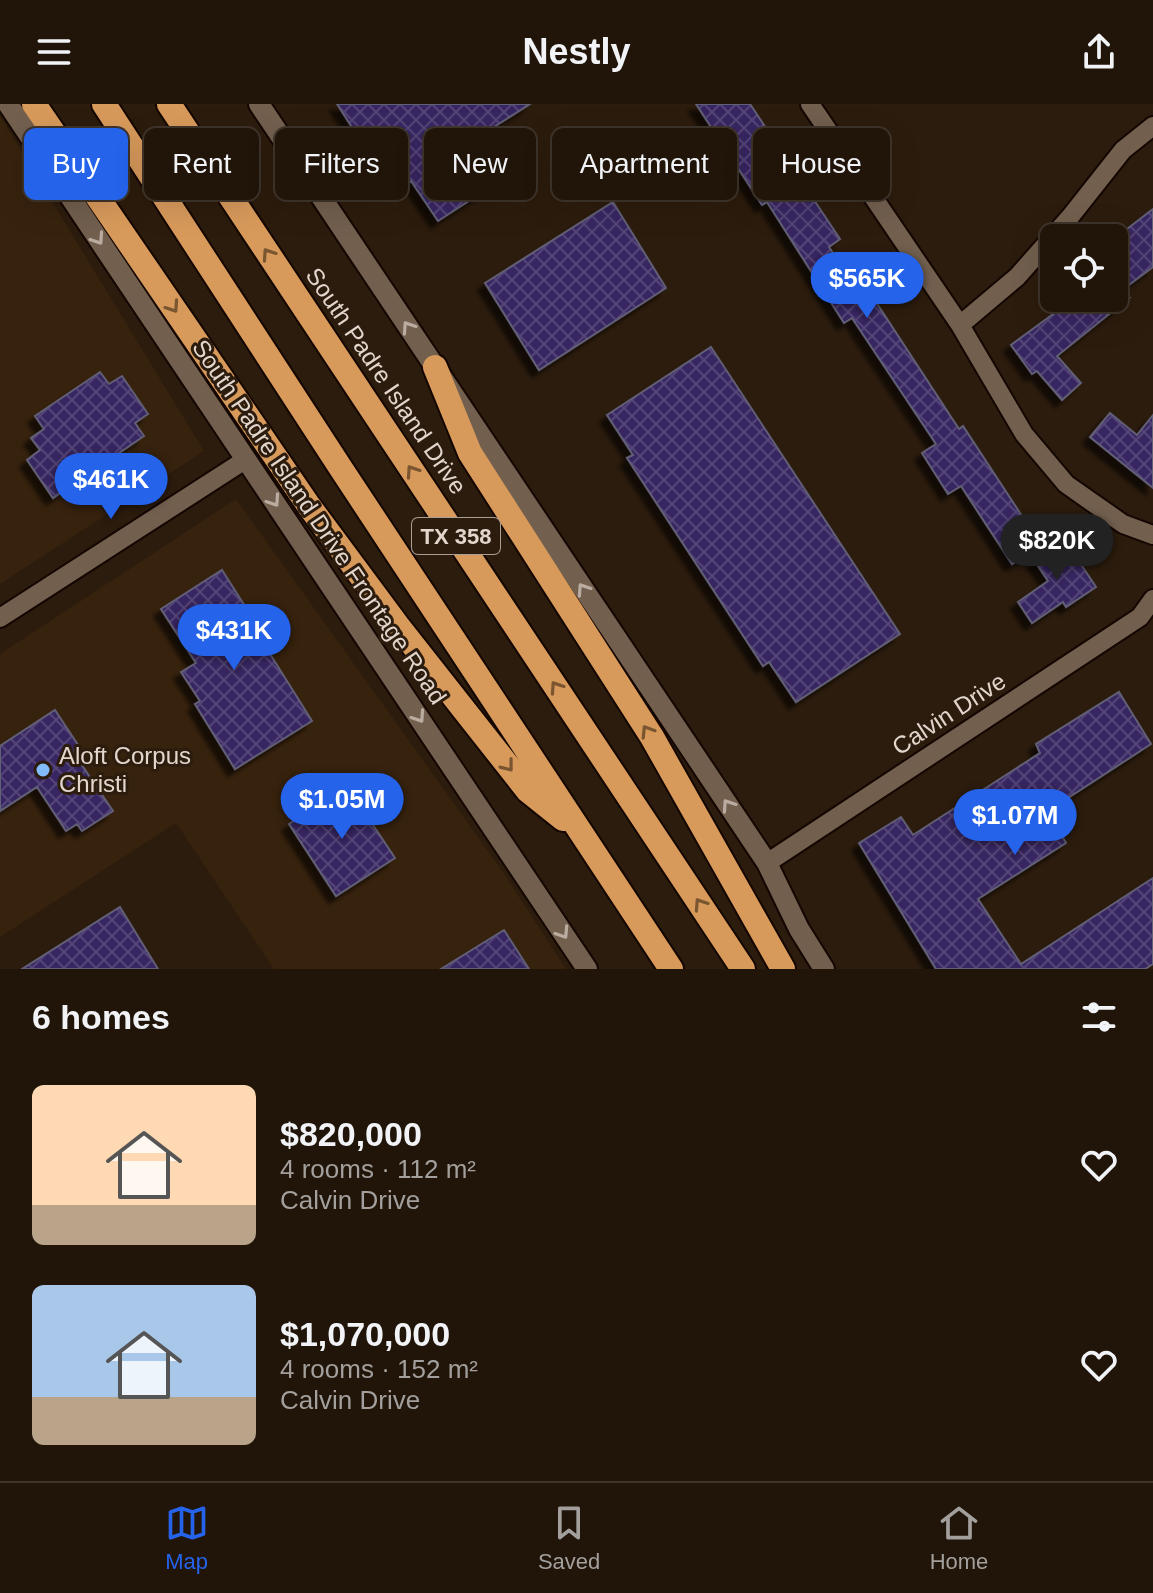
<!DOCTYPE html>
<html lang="en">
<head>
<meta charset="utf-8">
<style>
	body { margin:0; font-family:Arial,sans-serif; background:#291e13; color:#f1f3f6; height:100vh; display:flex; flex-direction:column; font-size:30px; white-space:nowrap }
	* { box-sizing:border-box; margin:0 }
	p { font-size:26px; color:#a29f9c }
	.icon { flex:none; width:44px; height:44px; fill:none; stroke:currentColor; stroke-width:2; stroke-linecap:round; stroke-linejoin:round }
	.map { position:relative; height:865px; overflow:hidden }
	.details { display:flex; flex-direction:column; background:#21150a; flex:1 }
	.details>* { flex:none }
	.top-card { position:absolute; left:24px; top:24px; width:1106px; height:72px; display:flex; gap:16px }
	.buttons { position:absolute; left:1040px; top:120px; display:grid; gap:16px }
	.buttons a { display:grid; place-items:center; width:88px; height:88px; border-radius:12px; background:#21150a; box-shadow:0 8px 32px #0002,0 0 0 2px #3e342b; font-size:40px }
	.price { position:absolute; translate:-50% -68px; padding:0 18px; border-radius:28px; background:#2563eb; color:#fff; font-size:26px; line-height:52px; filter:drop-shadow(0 2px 4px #0008) }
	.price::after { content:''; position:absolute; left:50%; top:48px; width:24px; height:18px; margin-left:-12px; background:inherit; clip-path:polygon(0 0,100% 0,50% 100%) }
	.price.on { background:#222; color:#fff }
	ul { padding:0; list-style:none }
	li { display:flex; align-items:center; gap:24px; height:200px; padding:0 32px }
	li span { display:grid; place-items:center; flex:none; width:224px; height:160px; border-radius:12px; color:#555 }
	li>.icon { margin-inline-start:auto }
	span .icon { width:96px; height:96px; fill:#fffc; stroke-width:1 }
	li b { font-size:34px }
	h2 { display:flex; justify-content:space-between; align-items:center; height:96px; padding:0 32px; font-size:34px }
	.tag { padding:0 28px; border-radius:12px; background:#21150a; box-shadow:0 8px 32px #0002,0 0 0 2px #3e342b; font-size:28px; line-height:72px }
	.tag.on { background:#2563eb; color:#fff }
	header { display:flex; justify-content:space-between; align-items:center; height:104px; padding:0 32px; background:#21150a; font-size:36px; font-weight:700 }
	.dock { display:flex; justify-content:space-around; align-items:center; height:112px; border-top:2px solid #3e342b; background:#21150a; font-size:22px; color:#a29f9c }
	.dock a { display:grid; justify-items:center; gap:4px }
	.dock .on { color:#2563eb }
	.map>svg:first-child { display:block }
	.built { fill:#37220d }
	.building { fill:url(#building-cross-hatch); stroke:#615e75; stroke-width:2; filter:url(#shadow) }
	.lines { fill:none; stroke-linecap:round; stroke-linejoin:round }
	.minor-casing { stroke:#140600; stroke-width:22 }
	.secondary-casing { stroke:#140600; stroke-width:24 }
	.motorway-casing { stroke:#140600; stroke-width:28 }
	.minor { stroke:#725f4e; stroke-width:18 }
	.secondary { stroke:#725f4e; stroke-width:20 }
	.motorway { stroke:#d89a5b; stroke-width:24 }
	.oneway { stroke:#bbaca1 }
	.oneway2 { stroke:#795530 }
	.poi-dot { fill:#83bcfb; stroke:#2c1c0d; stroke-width:3 }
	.labels { text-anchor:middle; stroke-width:6; stroke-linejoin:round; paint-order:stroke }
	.shield { fill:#2c1c0d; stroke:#ab9e93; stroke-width:2 }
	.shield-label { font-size:22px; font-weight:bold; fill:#e2d6cd }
	.street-label { font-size:24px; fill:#e2d6cd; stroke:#2c1c0d }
	.poi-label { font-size:24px; fill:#e2d6cd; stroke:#2c1c0d; text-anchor:start }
</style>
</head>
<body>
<header><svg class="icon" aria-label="menu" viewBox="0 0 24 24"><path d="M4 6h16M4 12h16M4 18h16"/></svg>Nestly<svg class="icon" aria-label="share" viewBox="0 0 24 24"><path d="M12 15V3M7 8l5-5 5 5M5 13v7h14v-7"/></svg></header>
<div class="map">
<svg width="1153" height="865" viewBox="0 0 1153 865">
	<defs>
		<pattern id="building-cross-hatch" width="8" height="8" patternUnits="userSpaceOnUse" patternTransform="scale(2)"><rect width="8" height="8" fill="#372662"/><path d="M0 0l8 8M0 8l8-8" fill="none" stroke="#544577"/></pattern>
		<filter id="shadow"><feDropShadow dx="-7" dy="7" stdDeviation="2" flood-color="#0009"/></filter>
	</defs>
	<rect width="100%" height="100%" fill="#2c1c0d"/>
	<path class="built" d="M0,12L204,347L0,480Z
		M236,395L503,768L566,865H274L176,719L0,833V550Z"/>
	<path class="building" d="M337,0H530L486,28L512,69L438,117L411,77L395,88L357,27L355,28Z
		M696,0H750L840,135L829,143L852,179L864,171L881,195L876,198L959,325L963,322L1041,441L1012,460L961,382L948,390L922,349L936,340L852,214L844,219L767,98L762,101Z
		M613,98L666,184L539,266L485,179Z
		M1153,105V163L1114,192V135Z
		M1058,194H1129L1057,252L1081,279L1062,296L1037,267L1032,270L1011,241L1064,202Z
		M711,243L900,530L796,598L769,558L763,562L627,354L633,351L607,311Z
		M100,268L109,280L122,272L148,310L135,319L144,332L53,394L27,356L40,346L31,334L44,325L35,312Z
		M1110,309L1137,331L1153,311V384L1090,333Z
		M1064,435L1096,483L1066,503L1063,498L1032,519L1018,498L1048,477L1034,456Z
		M222,466L264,532L260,534L312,617L235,665L195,600L200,597L181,568L196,559L161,505Z
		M1119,588L1151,640L1048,707L1066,739L978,795L1021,860L1153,774V860L1145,865H936L859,739L901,713L913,731L1040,649L1036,640Z
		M55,606L80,644L73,648L113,707L82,727L77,720L66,727L37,683L0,707V642Z
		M347,682L395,754L336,792L289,720Z
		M120,803L158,865H22Z
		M504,826L529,865H441Z"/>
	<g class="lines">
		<g class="minor-casing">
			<path id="minor" d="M810,0L960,221L1024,330L1066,380L1123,420L1153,431
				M960,221L1017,173L1070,113L1123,46L1153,22
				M0,514L245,356
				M767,759L1140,513L1153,495"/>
		</g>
		<g class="secondary-casing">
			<path id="secondary" d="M8,0L587,865
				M259,0L767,759L799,825L824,865"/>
		</g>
		<g class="motorway-casing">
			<path id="motorway" d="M34,0L309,402L398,522L528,687L563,715
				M104,0L340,363L671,865
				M169,0L743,865
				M435,263L470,349L652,633L783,865"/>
		</g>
		<use href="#minor" class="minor"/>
		<use href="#secondary" class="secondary"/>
		<use href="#motorway" class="motorway"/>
	</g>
	<defs><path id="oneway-chevron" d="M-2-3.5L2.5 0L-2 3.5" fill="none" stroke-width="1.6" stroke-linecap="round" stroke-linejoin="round" transform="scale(2)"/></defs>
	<g class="oneway">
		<use href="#oneway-chevron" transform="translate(98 135) rotate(56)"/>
		<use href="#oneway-chevron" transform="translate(408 223) rotate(-124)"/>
		<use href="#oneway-chevron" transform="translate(274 397) rotate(56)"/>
		<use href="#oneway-chevron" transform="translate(583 485) rotate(-124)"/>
		<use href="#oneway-chevron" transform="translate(419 613) rotate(56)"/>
		<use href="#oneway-chevron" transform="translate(728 701) rotate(-124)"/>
		<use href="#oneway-chevron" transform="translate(563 829) rotate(57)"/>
	</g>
	<g class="oneway2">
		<use href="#oneway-chevron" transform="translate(268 150) rotate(-124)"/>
		<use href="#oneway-chevron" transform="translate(173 203) rotate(56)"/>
		<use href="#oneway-chevron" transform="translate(412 367) rotate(-124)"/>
		<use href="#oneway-chevron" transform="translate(556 583) rotate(-124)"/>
		<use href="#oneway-chevron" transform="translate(647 627) rotate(-122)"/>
		<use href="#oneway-chevron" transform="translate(508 662) rotate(52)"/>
		<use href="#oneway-chevron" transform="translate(700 800) rotate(-124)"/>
	</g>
	<circle class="poi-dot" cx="43" cy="666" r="8"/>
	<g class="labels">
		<rect class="shield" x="412" y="414" width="88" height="36" rx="6"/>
		<g class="shield-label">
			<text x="456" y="440">TX 358</text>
		</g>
		<g class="street-label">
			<text transform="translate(386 277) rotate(56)" y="8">South Padre Island Drive</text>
			<text transform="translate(319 418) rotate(56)" y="8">South Padre Island Drive Frontage Road</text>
			<text transform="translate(949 610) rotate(-33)" y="8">Calvin Drive</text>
		</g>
		<g class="poi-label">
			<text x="59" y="660">Aloft Corpus<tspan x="59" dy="28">Christi</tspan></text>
		</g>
	</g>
</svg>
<div class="buttons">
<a><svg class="icon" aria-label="locate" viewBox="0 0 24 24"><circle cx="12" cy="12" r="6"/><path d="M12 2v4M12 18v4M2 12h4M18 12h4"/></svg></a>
</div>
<b class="price" style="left:867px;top:216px">$565K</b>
<b class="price" style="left:111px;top:417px">$461K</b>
<b class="price on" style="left:1057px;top:478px">$820K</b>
<b class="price" style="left:234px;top:568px">$431K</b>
<b class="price" style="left:342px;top:737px">$1.05M</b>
<b class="price" style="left:1015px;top:753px">$1.07M</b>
<div class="top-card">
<a class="tag on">Buy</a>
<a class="tag">Rent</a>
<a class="tag">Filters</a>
<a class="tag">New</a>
<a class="tag">Apartment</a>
<a class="tag">House</a>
</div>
</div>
<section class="details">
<h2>6 homes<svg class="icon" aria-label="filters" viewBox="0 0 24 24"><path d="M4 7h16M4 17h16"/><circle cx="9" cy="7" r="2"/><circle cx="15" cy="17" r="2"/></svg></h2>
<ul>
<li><span style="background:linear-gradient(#ffd9b3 75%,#b9a48a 0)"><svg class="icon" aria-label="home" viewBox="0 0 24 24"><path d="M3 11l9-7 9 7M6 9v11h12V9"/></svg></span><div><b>$820,000</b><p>4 rooms · 112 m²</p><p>Calvin Drive</p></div><svg class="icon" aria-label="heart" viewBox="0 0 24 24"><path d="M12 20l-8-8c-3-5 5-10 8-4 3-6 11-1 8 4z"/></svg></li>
<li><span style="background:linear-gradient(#a9c7e8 70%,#b9a48a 0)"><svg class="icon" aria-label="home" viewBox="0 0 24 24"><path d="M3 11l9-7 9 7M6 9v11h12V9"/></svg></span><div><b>$1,070,000</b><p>4 rooms · 152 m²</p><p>Calvin Drive</p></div><svg class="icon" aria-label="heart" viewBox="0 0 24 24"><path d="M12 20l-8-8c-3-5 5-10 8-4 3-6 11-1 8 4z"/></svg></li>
</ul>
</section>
<nav class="dock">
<a class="on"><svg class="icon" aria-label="map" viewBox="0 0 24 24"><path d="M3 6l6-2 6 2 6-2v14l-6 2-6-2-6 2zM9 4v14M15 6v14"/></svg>Map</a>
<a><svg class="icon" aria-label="saved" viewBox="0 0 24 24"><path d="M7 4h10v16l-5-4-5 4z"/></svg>Saved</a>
<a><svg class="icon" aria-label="home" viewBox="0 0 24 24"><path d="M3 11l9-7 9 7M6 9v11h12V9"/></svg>Home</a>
</nav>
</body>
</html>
